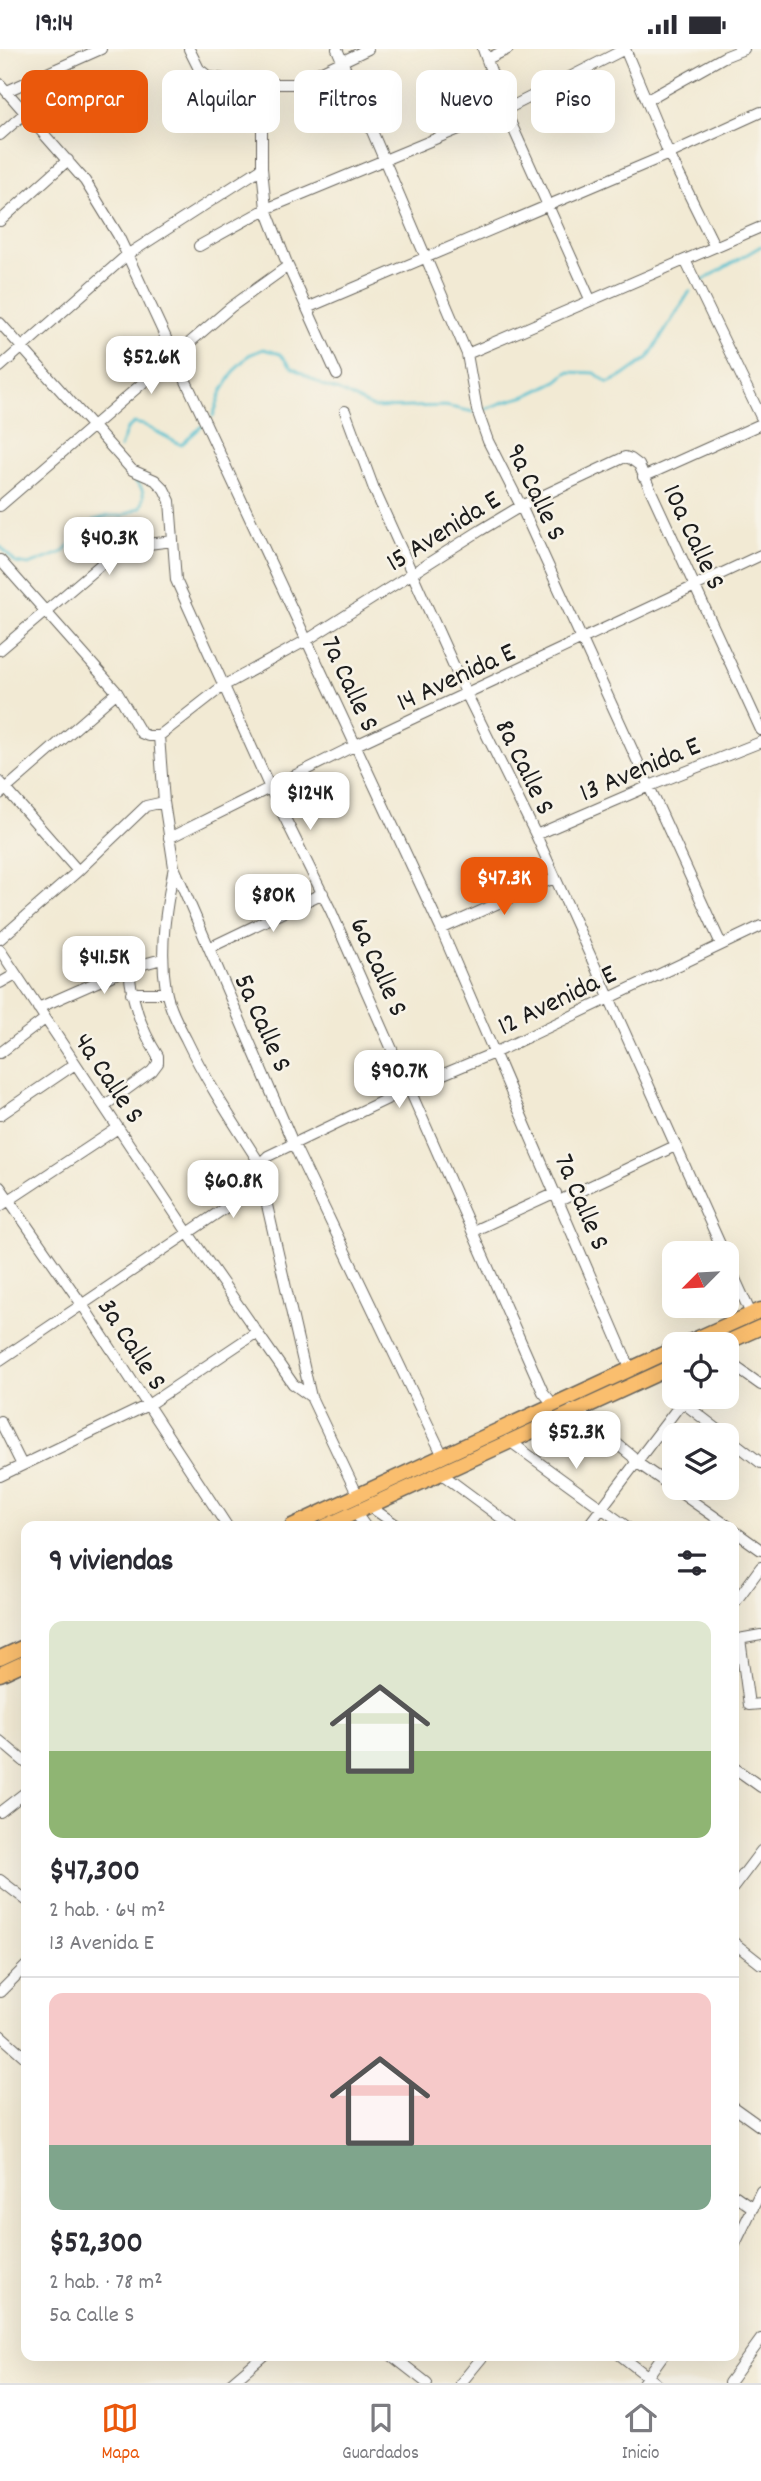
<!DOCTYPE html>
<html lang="es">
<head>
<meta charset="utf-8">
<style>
	body { margin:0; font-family:Dekko,sans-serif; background:#f7f7f7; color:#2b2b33; height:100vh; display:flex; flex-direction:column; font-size:26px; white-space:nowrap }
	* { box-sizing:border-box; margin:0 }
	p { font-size:23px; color:#7c7c81 }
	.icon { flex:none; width:38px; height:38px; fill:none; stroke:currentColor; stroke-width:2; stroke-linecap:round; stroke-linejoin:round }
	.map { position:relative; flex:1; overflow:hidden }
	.side { position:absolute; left:21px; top:1472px; width:718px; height:840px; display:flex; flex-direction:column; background:#fff; border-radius:14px; box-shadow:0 7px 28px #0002 }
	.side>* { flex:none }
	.banner { position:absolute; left:21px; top:21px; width:719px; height:63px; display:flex; gap:14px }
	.needle { width:46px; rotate:246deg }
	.buttons { position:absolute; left:662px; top:1192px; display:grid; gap:14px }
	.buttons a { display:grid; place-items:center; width:77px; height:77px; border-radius:14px; background:#fff; box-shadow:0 7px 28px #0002; font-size:35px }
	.price { position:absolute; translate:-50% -60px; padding:0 16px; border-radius:14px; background:#fff; color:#222; font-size:23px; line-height:46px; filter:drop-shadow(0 2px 4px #0008) }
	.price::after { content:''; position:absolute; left:50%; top:42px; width:21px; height:16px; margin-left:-10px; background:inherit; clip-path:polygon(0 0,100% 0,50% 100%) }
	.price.selected { background:#ea580c; color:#fff }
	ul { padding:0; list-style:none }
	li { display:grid; align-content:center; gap:14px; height:371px; padding:0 28px }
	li+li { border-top:2px solid #e1e1e2 }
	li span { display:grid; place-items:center; height:217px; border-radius:14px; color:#555 }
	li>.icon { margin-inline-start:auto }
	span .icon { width:126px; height:126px; fill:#fffc; stroke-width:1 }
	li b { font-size:30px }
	h2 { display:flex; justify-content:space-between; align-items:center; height:84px; padding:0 28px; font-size:30px }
	.chip { padding:0 24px; border-radius:14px; background:#fff; box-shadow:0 7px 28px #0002; font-size:24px; line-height:63px }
	.chip.selected { background:#ea580c; color:#fff }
	.status { display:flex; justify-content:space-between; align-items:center; height:49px; padding:0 35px; background:#fff; direction:ltr }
	.status svg { height:19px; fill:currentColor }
	.menu { display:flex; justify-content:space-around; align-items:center; height:98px; border-top:2px solid #e1e1e2; background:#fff; font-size:19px; color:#7c7c81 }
	.menu a { display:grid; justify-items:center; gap:4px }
	.menu .selected { color:#ea580c }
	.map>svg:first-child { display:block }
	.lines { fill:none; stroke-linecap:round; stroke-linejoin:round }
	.stream { stroke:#55c0d0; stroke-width:2.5 }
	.minor-casing { stroke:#67645c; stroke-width:12 }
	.highway-casing { stroke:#67645c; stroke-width:17 }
	.minor { stroke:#fff; stroke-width:10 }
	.highway { stroke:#fabe6e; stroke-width:14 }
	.labels { text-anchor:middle; stroke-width:5; stroke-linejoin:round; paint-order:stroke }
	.street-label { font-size:28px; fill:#1c1c1c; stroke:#f7f3e8 }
</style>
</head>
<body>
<div class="status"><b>19:14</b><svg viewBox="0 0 49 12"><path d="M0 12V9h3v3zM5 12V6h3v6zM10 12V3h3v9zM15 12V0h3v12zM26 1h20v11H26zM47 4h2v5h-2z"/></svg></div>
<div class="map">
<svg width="761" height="2334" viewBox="0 0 761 2334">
	<rect width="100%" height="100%" fill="#f7f3e8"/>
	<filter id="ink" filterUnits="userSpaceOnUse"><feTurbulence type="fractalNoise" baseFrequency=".0143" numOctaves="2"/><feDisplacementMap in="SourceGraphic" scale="14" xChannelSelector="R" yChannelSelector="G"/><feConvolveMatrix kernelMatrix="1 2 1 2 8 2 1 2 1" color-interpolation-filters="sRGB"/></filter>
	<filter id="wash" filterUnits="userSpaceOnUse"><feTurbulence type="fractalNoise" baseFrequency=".00686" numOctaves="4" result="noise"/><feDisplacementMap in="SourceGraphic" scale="28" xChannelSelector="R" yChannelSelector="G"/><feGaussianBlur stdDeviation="1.57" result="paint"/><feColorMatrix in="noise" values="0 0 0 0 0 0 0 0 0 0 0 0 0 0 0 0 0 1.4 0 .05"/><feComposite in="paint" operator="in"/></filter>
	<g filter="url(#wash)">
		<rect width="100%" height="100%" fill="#f2ead4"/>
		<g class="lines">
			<path class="stream" d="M702,232L761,197
				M483,361L504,353L526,347L557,332L568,323L595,324L608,334L623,327L648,309L690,242
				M213,367L222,342L237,318L249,306L263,300L280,305L291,318L326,338L339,342L374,359L445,357L474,363
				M120,399L127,380L134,374L144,376L181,396L202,377
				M0,497L16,514L29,516L63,503L95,471L108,467H122L141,458C150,433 130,436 121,414"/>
		</g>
	</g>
	<g filter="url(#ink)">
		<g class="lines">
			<g class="minor-casing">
				<path id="minor" d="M189,0L199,20L209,28L262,35V119L266,160L288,217L337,326
					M337,0L467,305L477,361L488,392L521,457L721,895
					M483,0L505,61L590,250
					M625,0L669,105L715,198
					M487,10L508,0
					M0,35L85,132L118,186L441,880L630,1319
					M262,35H295L368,0
					M7,42L101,0
					M647,51L724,8L744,0
					M0,86L25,64
					M0,172L68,111
					M199,197L266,160L505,61L625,0
					M685,211L761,368
					M307,259L669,105L761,63
					M0,274L132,421L155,431L164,440L170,452L176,531L270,739L331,862L543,1343L553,1355
					M467,305L761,178
					M0,318L127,206L262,119
					M345,362L374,440L467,646L536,786L724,1204
					M643,428L761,375
					M0,457L231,258L288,217
					M0,511L117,643L141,684L148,687H159
					M0,601L112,506L132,497L173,492
					M159,687L223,637L307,591L481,481L521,457L625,408L631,410L639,416L761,681
					M159,687L164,753L174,818L293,1094L443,1407
					M0,733L78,822
					M0,745L117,643
					M536,786L647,738L761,693
					M169,789L356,696L761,506
					M174,818C166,859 159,898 166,941C169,958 178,975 186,990C207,1034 234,1074 260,1115
					M441,880L554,829
					M0,890L78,822L146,757L164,753
					M209,899L323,844
					M0,901L188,1184L293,1335L311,1348L358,1447
					M0,934L16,925
					M131,944H166
					M38,959L129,919L162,910
					M0,1004L45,970
					M104,1057L152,1022L158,1014V1007C141,980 131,950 129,919
					M0,1066L75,1015
					M0,1138L83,1257L227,1477
					M559,1152L675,1097
					M0,1157L118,1079
					M473,1182L556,1144
					M726,1210L751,1265
					M0,1311L262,1134
					M726,1311L761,1336
					M311,1348L261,1130L260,1115L268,1107L410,1039L494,1004L761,877
					M682,1353L725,1386
					M572,1361L584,1368L632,1407L636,1413L728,1477
					M0,1372L22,1416
					M726,1387L761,1414
					M508,1391L626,1477
					M439,1423L512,1477
					M0,1427L148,1356L257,1283
					M369,1457L398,1477
					M355,1463L365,1477
					M588,1477L686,1348
					M733,1481L761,1501
					M733,1556L761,1518
					M740,1590L749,1656L761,1655
					M733,1591L761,1586
					M0,1692L26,1714
					M733,1718L761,1738
					M0,1763L26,1743
					M0,1831L26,1851
					M733,1839L761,1802
					M733,1893L761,1915
					M0,1943L26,1917
					M0,1986L26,2009
					M733,2058L761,2078
					M733,2145L753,2159
					M733,2199L761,2142
					M391,2306L427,2334
					M620,2306L656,2334
					M231,2334L264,2306
					M461,2334L484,2306
					M643,2334L663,2306
					M729,2334L761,2290"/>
			</g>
			<g class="highway-casing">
				<path id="highway" d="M685,1295L761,1261
					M723,1295L761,1278
					M292,1477L674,1300
					M326,1477L674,1317
					M0,1609L26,1597
					M0,1625L26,1613"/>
			</g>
			<use href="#minor" class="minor"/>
			<use href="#highway" class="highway"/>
		</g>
	</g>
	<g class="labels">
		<g class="street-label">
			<text transform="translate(538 442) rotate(64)" y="10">9a Calle S</text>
			<text transform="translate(442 480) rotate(-32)" y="10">15 Avenida E</text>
			<text transform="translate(696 487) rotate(65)" y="10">10a Calle S</text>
			<text transform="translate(455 626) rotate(-25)" y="10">14 Avenida E</text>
			<text transform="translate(352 634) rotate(65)" y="10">7a Calle S</text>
			<text transform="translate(527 717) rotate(64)" y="10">8a Calle S</text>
			<text transform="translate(639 718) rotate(-23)" y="10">13 Avenida E</text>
			<text transform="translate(381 917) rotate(66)" y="10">6a Calle S</text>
			<text transform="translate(556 949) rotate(-26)" y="10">12 Avenida E</text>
			<text transform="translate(265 973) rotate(66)" y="10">5a Calle S</text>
			<text transform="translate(111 1028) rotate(56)" y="10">4a Calle S</text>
			<text transform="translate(584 1152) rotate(67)" y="10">7a Calle S</text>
			<text transform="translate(134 1294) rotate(57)" y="10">3a Calle S</text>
		</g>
	</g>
</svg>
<div class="buttons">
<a><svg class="needle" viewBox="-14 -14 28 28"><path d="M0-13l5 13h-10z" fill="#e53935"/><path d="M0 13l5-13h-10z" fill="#7c7c81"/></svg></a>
<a><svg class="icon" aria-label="locate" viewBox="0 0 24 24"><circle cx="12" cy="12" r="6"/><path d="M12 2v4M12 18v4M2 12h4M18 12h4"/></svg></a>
<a><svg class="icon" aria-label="layers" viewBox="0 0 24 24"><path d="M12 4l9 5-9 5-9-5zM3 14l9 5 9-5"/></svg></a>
</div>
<b class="price" style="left:151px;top:347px">$52.6K</b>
<b class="price" style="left:109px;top:528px">$40.3K</b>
<b class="price" style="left:310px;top:783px">$124K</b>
<b class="price selected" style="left:504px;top:868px">$47.3K</b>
<b class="price" style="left:273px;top:885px">$80K</b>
<b class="price" style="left:104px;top:947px">$41.5K</b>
<b class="price" style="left:399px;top:1061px">$90.7K</b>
<b class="price" style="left:233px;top:1171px">$60.8K</b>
<b class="price" style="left:576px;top:1422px">$52.3K</b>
<div class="banner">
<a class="chip selected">Comprar</a>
<a class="chip">Alquilar</a>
<a class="chip">Filtros</a>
<a class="chip">Nuevo</a>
<a class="chip">Piso</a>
</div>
<section class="side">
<h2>9 viviendas<svg class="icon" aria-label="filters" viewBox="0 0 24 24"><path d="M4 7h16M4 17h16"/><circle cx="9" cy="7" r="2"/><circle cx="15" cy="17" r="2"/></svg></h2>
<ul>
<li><span style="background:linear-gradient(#dfe7d0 60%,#8fb573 0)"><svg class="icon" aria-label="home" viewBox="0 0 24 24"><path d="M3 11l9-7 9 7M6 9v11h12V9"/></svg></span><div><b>$47,300</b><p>2 hab. · 64 m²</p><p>13 Avenida E</p></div></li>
<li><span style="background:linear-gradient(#f6c9c9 70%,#7fa58c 0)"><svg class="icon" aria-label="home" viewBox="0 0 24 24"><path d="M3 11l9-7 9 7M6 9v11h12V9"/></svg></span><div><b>$52,300</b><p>2 hab. · 78 m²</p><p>5a Calle S</p></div></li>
</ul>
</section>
</div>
<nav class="menu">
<a class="selected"><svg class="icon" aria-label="map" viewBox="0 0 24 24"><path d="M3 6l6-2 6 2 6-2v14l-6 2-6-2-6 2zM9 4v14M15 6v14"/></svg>Mapa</a>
<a><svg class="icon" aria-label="saved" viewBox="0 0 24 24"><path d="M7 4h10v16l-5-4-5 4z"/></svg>Guardados</a>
<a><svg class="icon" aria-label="home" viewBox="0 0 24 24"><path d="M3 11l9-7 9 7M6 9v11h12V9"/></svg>Inicio</a>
</nav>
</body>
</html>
